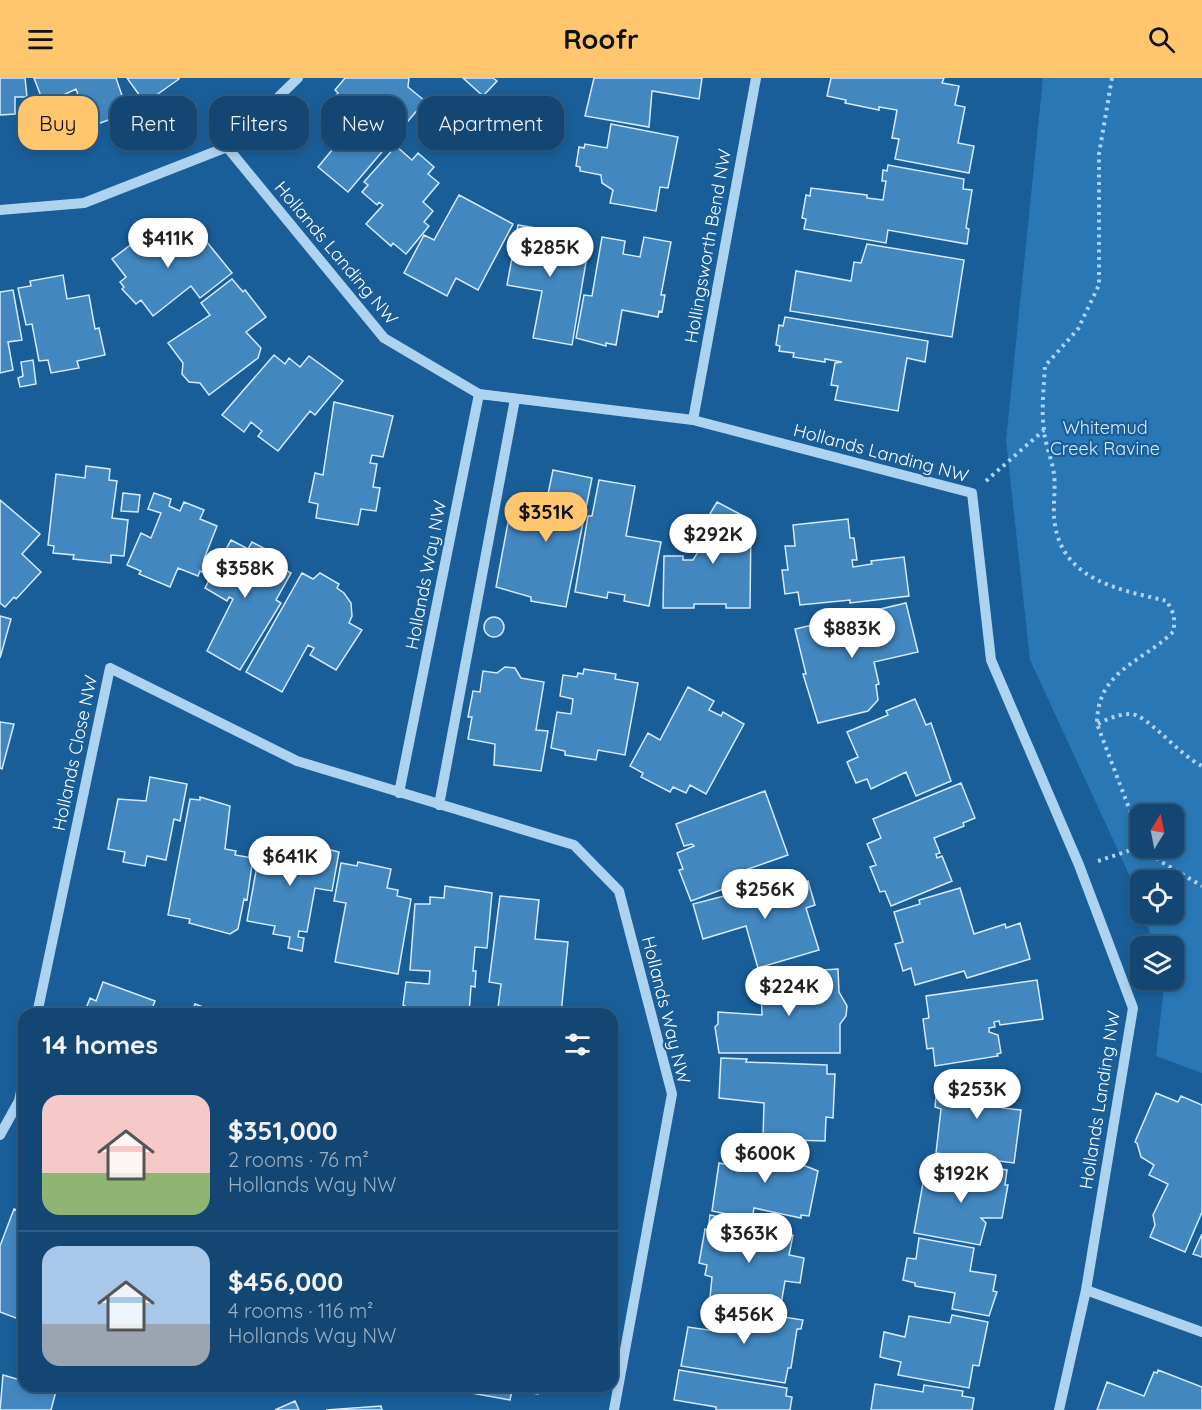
<!DOCTYPE html>
<html lang="en">
<head>
<meta charset="utf-8">
<style>
	body { margin:0; font-family:Quicksand,sans-serif; background:#20507b; color:#f1f3f6; height:100vh; display:flex; flex-direction:column; font-size:22px; white-space:nowrap }
	* { box-sizing:border-box; margin:0 }
	p { font-size:20px; color:#9db1c4 }
	.icon { flex:none; width:33px; height:33px; fill:none; stroke:currentColor; stroke-width:2; stroke-linecap:round; stroke-linejoin:round }
	.map { position:relative; flex:1; overflow:hidden }
	.panel { position:absolute; left:18px; top:930px; width:600px; height:384px; display:flex; flex-direction:column; background:#134673; border-radius:18px; box-shadow:0 3px 9px #0003,0 0 0 2px #325e85 }
	.panel>* { flex:none }
	.top-card { position:absolute; left:18px; top:18px; width:600px; height:54px; display:flex; gap:12px }
	.needle { width:39px; rotate:10deg }
	.buttons { position:absolute; left:1130px; top:726px; display:grid; gap:12px }
	.buttons a { display:grid; place-items:center; width:54px; height:54px; border-radius:12px; background:#134673; box-shadow:0 3px 9px #0003,0 0 0 2px #325e85; font-size:30px }
	.price { position:absolute; translate:-50% -51px; padding:0 14px; border-radius:21px; background:#fff; color:#222; font-size:20px; line-height:39px; filter:drop-shadow(0 2px 3px #0008) }
	.price::after { content:''; position:absolute; left:50%; top:36px; width:18px; height:14px; margin-left:-9px; background:inherit; clip-path:polygon(0 0,100% 0,50% 100%) }
	.price.active { background:#ffc66e; color:#111 }
	ul { padding:0; list-style:none }
	li { display:flex; align-items:center; gap:18px; height:150px; padding:0 24px }
	li+li { border-top:2px solid #325e85 }
	li span { display:grid; place-items:center; flex:none; width:168px; height:120px; border-radius:18px; color:#555 }
	li>.icon { margin-inline-start:auto }
	span .icon { width:72px; height:72px; fill:#fffc; stroke-width:1 }
	li b { font-size:26px }
	h2 { display:flex; justify-content:space-between; align-items:center; height:72px; padding:0 24px; font-size:26px }
	.pill { padding:0 21px; border-radius:18px; background:#134673; box-shadow:0 3px 9px #0003,0 0 0 2px #325e85; font-size:21px; line-height:54px }
	.pill.active { background:#ffc66e; color:#111 }
	header { display:flex; justify-content:space-between; align-items:center; height:78px; padding:0 24px; background:#ffc66e; color:#111; font-size:27px; font-weight:800 }
	.map>svg:first-child { display:block }
	.green { fill:#2977b5; fill-rule:evenodd }
	.building { fill:#4287c0; stroke:#d5ebfc; stroke-width:1.5 }
	.lines { fill:none; stroke-linecap:round; stroke-linejoin:round }
	.path { stroke:#aed3f1; stroke-width:4; stroke-dasharray:3 4.5; stroke-linecap:butt }
	.minor { stroke:#aed3f1; stroke-width:10 }
	.labels { text-anchor:middle; stroke-width:4.5; stroke-linejoin:round; paint-order:stroke }
	.street-label { font-size:18px; fill:#fff; stroke:#195e99 }
	.park-label { font-size:18px; fill:#d5ebfc; stroke:#195e99 }
</style>
</head>
<body>
<header><svg class="icon" aria-label="menu" viewBox="0 0 24 24"><path d="M4 6h16M4 12h16M4 18h16"/></svg>Roofr<svg class="icon" aria-label="search" viewBox="0 0 24 24"><circle cx="10" cy="10" r="6"/><path d="M15 15l6 6"/></svg></header>
<div class="map">
<svg width="1202" height="1332" viewBox="0 0 1202 1332">
	<rect width="100%" height="100%" fill="#195e99"/>
	<path class="green" d="M1043,0H1202V995L1156,978L1164,909L1162,902H1173V868H1153L1145,836H1173V802H1140V820L1030,582L1006,362ZM1140,736H1173V770H1140Z"/>
	<path class="building" d="M0,0H25L27,19H15V36L0,37Z
		M34,0H116L128,35L89,49L76,11L44,26Z
		M127,0H178L179,1L145,25Z
		M345,0H409L408,9L425,23L348,114L318,89L347,54L328,37L327,28L338,15L335,12Z
		M463,0H493L497,3L483,18Z
		M594,0H702L699,21L652,13L649,49L585,38Z
		M831,0H944L942,5L959,8L955,27L965,29L958,65L974,68L969,95L895,81L899,61L892,60L897,32L879,29V32L845,25L846,22L827,18Z
		M611,46L678,59L668,110L660,109L656,133L610,125L613,112L602,105L601,97L580,93V89L576,88L579,69L584,70L585,66L607,70Z
		M396,68L412,82L418,75L434,89L428,96L439,105L423,124L433,133L424,144L429,148L406,176L393,165L391,168L366,146L383,127L379,124L377,127L362,114L368,107L364,104Z
		M888,87L964,101L963,111L972,112L966,150L969,151L967,166L888,152L886,165L804,151L806,141L802,140L806,117L810,118L811,110L867,117V120L883,122L886,103H882L883,92L887,93Z
		M459,117L513,146L478,212L456,200L447,218L404,195L424,157L434,162Z
		M163,146L185,171L202,158L232,195L200,220L191,208L153,238L141,222L136,226L122,211L124,209L120,204L126,199L112,181L154,149L156,152Z
		M518,147L585,158L581,183L586,184L572,267L533,260L542,213L507,207Z
		M602,159L625,163L623,176L640,179L644,159L671,164L661,217H665L662,234L659,233L658,239L622,232L616,267L606,265V268L576,260L584,217L592,218Z
		M867,166L964,182L952,259L790,233L796,193L851,203L854,184L861,185Z
		M63,197L67,221L89,217L95,251L99,250L105,277L77,283L79,290L51,295L48,282L39,283L32,246L26,247L18,210L31,208L30,203Z
		M232,201L243,214L245,212L266,239L246,254L261,270L258,280L209,317L200,305L189,304L182,296L183,285L168,265L210,237L201,225Z
		M13,212L22,262L8,264L13,292L0,295V214Z
		M785,239L928,263L925,284L907,280L898,333L835,322L838,308L831,307L835,285L842,284L825,281V284L793,279L794,275L779,273L780,268L776,267L779,247L783,248Z
		M274,277L285,286L289,280L300,289L309,278L343,303L315,337L310,333L278,373L258,358L262,353L251,344L244,354L222,337Z
		M33,282L36,306L20,309L18,300L23,298L21,284Z
		M334,324L393,338L383,379L372,377L370,385L377,386L373,409L380,410L376,433L361,431L358,447L316,440L318,426L309,424L315,395L323,397Z
		M86,388L110,391L109,402L117,403L112,440L128,442L124,478L111,477V485L73,481L74,477L53,475L54,468L48,467L56,396L85,400Z
		M553,392L592,400L566,529L531,523V519L496,509L510,434L536,439V444L542,445Z
		M599,402L635,408L626,458L661,464L649,528L624,523L625,517L608,514L607,520L575,514L588,438H592Z
		M123,415L140,417L138,434L121,433Z
		M154,415L171,421L169,428L180,433L184,424L204,432L200,441L217,448L204,481L209,483L204,495L200,493L198,498L178,490L170,509L139,496L141,493L127,487L141,455L151,460L161,435L148,431Z
		M0,422L40,456L22,476L41,494L16,521L14,519L5,529L0,525Z
		M717,424L751,442L750,530H726V526H694V530H663L664,478H683V482H693L698,474V456Z
		M848,441L850,460H854L857,482H852L853,489L872,486L871,483L904,479L909,518L850,525V522L800,527L798,514L785,516L782,492H788L785,468H795L793,447Z
		M231,462L248,471L252,464L277,477L273,485L291,495L276,522L281,525L240,592L207,573L233,521L229,519L227,523L205,510Z
		M302,495L313,501L320,495L339,506L337,510L344,515L351,525L352,538L349,545L362,552L336,592L310,577L314,570L308,567L282,614L246,594Z
		M906,525L918,574L874,584L879,606L876,607L878,622L868,633L818,645L803,596H806L795,551Z
		M0,538L11,541L0,580Z
		M484 549a10 10 0 1 1 20 0a10 10 0 1 1-20 0Z
		M505,589L515,590L521,600L544,604L536,652L548,653L541,693L494,687L495,666L468,661L472,639H468L473,613L480,614L483,593L497,595Z
		M584,591L616,596L615,601L638,605L625,677L598,672L596,682L565,677V673L551,670L557,634L571,636L573,621L560,618L563,597L577,599L578,595L583,596Z
		M688,609L714,623L709,632L721,638L723,634L744,646L706,716L690,707L686,715L673,709L670,714L641,699L643,695L630,688L648,655L660,662Z
		M915,621L926,647L931,645L951,703L916,718L906,694L871,711L867,701L856,705L847,684L858,679L847,654L888,637L886,633Z
		M0,644L14,646L2,691L0,690Z
		M150,699L187,706L180,743L174,741L166,782L147,778L145,788L123,784L125,774L108,771L118,721L146,723Z
		M961,705L975,740L963,745L964,748L934,760L940,775L936,776L937,780L942,778L952,803L891,828L885,813L880,814L870,789L876,787L867,766L881,760L873,741Z
		M765,713L788,777L734,796L737,806L691,823L679,792L683,791L677,775L694,768L692,766L684,768L676,746Z
		M200,719L230,728L225,771L236,773L235,777L253,780L247,822L244,821L238,851L230,856L189,845L190,841L168,837L190,721L200,722Z
		M291,762L339,774L332,813L315,810L307,854L299,853L298,859L304,860L302,873L288,870L290,859L273,856L275,848L247,843L260,771L278,772L279,765L290,767Z
		M358,784L391,791L387,810L398,812L397,818L411,821L398,896L335,884L346,825L334,823L341,785L357,788Z
		M798,799L800,806L808,803L815,827L806,830L819,872L758,890L746,848L703,861L693,826Z
		M445,808L492,815L487,870L475,869L473,893H476L475,909L471,908L469,936H428V934L412,932L403,927L406,904L429,906L430,893L410,892L415,826H430V819L444,820Z
		M960,810L974,856L1005,846L1006,850L1020,845L1030,881L967,900L964,893L915,907L911,890L903,893L895,866L903,864L894,834L920,826L919,822Z
		M500,818L539,822L535,861L568,864L561,936H512L513,931L498,930L501,906L489,904Z
		M838,891L839,914L847,928L846,938L840,946V975H719L715,949L718,946V934L762,937L761,910L771,895Z
		M1037,902L1043,941L1000,947L999,943L994,944L995,949L989,950V954L998,957L1001,975L997,976L998,978L935,988L933,970L927,971L923,941L929,940L926,918Z
		M103,904L155,923L150,936H84L90,920L96,923Z
		M195,926L222,936H191Z
		M721,980L747,981L746,984L827,987V996H835L833,1040L826,1039L825,1063L763,1061L764,1025L719,1020Z
		M945,998L1004,1005L1010,1012L1009,1024L1003,1030L1021,1032L1014,1085L936,1075L941,1031L935,1029L937,1008L944,1009Z
		M1156,1015L1178,1024L1181,1018L1202,1027V1134L1185,1174L1150,1159L1155,1147L1153,1137L1168,1106L1149,1097L1154,1087L1141,1079L1137,1065L1135,1064Z
		M744,1065L800,1076L798,1085L818,1093L809,1138L801,1137V1140L754,1130L752,1141L712,1133L719,1085L739,1089Z
		M969,1086L1007,1092L1005,1107H1008L1002,1140H981L986,1145L980,1167L914,1155L925,1094L967,1102Z
		M14,1131L24,1135V1243L0,1234V1168Z
		M710,1137L724,1140L723,1144L793,1157L789,1177L804,1180L800,1205L785,1203L780,1232L710,1220L712,1199L705,1197L707,1187L699,1185L705,1151L708,1152Z
		M1202,1156V1179L1193,1176Z
		M919,1160L974,1170L970,1193L996,1197L993,1213L997,1214L989,1238L952,1231L955,1215L915,1208V1205L903,1202L907,1180L916,1181Z
		M722,1229L803,1242L801,1251H797L791,1290H788L785,1305L681,1288L688,1249L715,1253L716,1244L719,1245Z
		M952,1237L988,1244L979,1288L973,1287L969,1310L898,1297L901,1284L880,1279L884,1254L905,1259L909,1238L950,1245Z
		M679,1292L787,1310L786,1318L792,1319L790,1332H716V1329L674,1322Z
		M1158,1292L1202,1309V1332H1097L1107,1304L1144,1318L1154,1294L1157,1295Z
		M3,1297L24,1303V1308H40L56,1313L51,1332H0Z
		M875,1306L923,1314L924,1307L963,1313L962,1318L974,1320L972,1332H871Z
		M433,1308H539L538,1316L512,1312L510,1322Z
		M295,1323L299,1332H275Z
		M381,1328L382,1332H326Z"/>
	<g class="lines">
		<path class="path" d="M1112,0L1099,76V207L1078,251L1045,288C1044,308 1041,332 1044,352C1045,367 1052,381 1054,396C1056,413 1052,431 1055,447C1064,503 1121,512 1167,523L1174,537V553C1142,585 1097,592 1097,646L1140,759
			M986,403L1044,352
			M1098,646C1107,641 1119,636 1130,636C1146,635 1180,678 1202,688
			M1145,770L1160,783L1202,808
			M1098,783L1140,769"/>
		<path class="minor" d="M227,69L384,260L479,316L693,342L972,415L991,582L1079,787L1133,930L1086,1212L1059,1332
			M0,132L84,125L227,69L298,0
			M693,342L756,0
			M399,715L479,316
			M439,727L515,321
			M37,936L110,590L297,683L574,767L619,813L672,1016L614,1332
			M0,1057L19,1023L24,999
			M1086,1212L1202,1254"/>
	</g>
	<g class="labels">
		<g class="street-label">
			<text transform="translate(708 168) rotate(-80)" y="6">Hollingsworth Bend NW</text>
			<text transform="translate(336 175) rotate(50)" y="6">Hollands Landing NW</text>
			<text transform="translate(881 375) rotate(15)" y="6">Hollands Landing NW</text>
			<text transform="translate(426 497) rotate(-79)" y="6">Hollands Way NW</text>
			<text transform="translate(75 675) rotate(-78)" y="6">Hollands Close NW</text>
			<text transform="translate(666 932) rotate(76)" y="6">Hollands Way NW</text>
			<text transform="translate(1100 1022) rotate(-81)" y="6">Hollands Landing NW</text>
		</g>
		<g class="park-label">
			<text x="1105" y="356">Whitemud<tspan x="1105" dy="21">Creek Ravine</tspan></text>
		</g>
	</g>
</svg>
<div class="buttons">
<a><svg class="needle" viewBox="-14 -14 28 28"><path d="M0-13l5 13h-10z" fill="#e53935"/><path d="M0 13l5-13h-10z" fill="#9db1c4"/></svg></a>
<a><svg class="icon" aria-label="locate" viewBox="0 0 24 24"><circle cx="12" cy="12" r="6"/><path d="M12 2v4M12 18v4M2 12h4M18 12h4"/></svg></a>
<a><svg class="icon" aria-label="layers" viewBox="0 0 24 24"><path d="M12 4l9 5-9 5-9-5zM3 14l9 5 9-5"/></svg></a>
</div>
<b class="price" style="left:168px;top:191px">$411K</b>
<b class="price" style="left:550px;top:200px">$285K</b>
<b class="price active" style="left:546px;top:465px">$351K</b>
<b class="price" style="left:713px;top:487px">$292K</b>
<b class="price" style="left:245px;top:521px">$358K</b>
<b class="price" style="left:852px;top:581px">$883K</b>
<b class="price" style="left:290px;top:809px">$641K</b>
<b class="price" style="left:765px;top:842px">$256K</b>
<b class="price" style="left:789px;top:939px">$224K</b>
<b class="price" style="left:977px;top:1042px">$253K</b>
<b class="price" style="left:765px;top:1106px">$600K</b>
<b class="price" style="left:961px;top:1126px">$192K</b>
<b class="price" style="left:749px;top:1186px">$363K</b>
<b class="price" style="left:744px;top:1267px">$456K</b>
<div class="top-card">
<a class="pill active">Buy</a>
<a class="pill">Rent</a>
<a class="pill">Filters</a>
<a class="pill">New</a>
<a class="pill">Apartment</a>
</div>
<section class="panel">
<h2>14 homes<svg class="icon" aria-label="filters" viewBox="0 0 24 24"><path d="M4 7h16M4 17h16"/><circle cx="9" cy="7" r="2"/><circle cx="15" cy="17" r="2"/></svg></h2>
<ul>
<li><span style="background:linear-gradient(#f6c9c9 65%,#8fb573 0)"><svg class="icon" aria-label="home" viewBox="0 0 24 24"><path d="M3 11l9-7 9 7M6 9v11h12V9"/></svg></span><div><b>$351,000</b><p>2 rooms · 76 m²</p><p>Hollands Way NW</p></div></li>
<li><span style="background:linear-gradient(#a9c7e8 65%,#9aa5b1 0)"><svg class="icon" aria-label="home" viewBox="0 0 24 24"><path d="M3 11l9-7 9 7M6 9v11h12V9"/></svg></span><div><b>$456,000</b><p>4 rooms · 116 m²</p><p>Hollands Way NW</p></div></li>
</ul>
</section>
</div>
</body>
</html>
